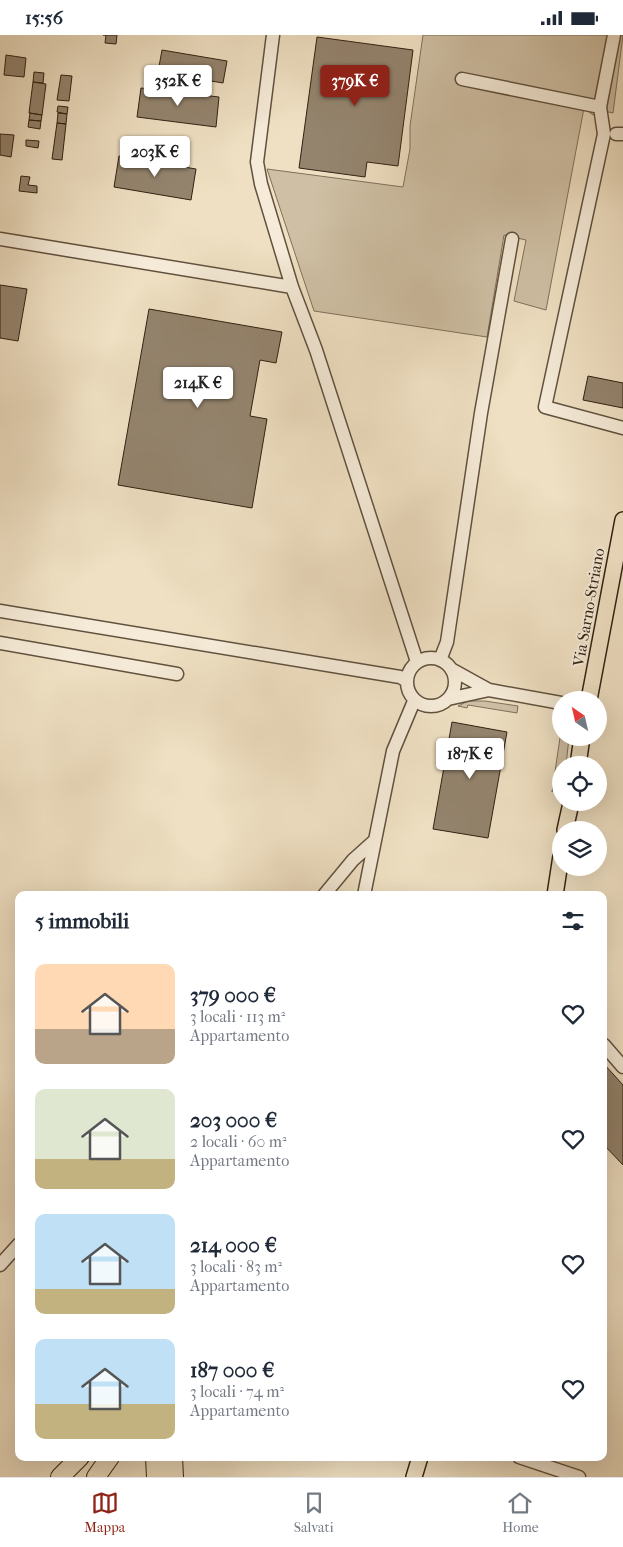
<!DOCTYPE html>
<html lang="it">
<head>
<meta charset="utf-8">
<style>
	body { margin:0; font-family:"IM FELL French Canon",serif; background:#f6f6f7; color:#1f2937; height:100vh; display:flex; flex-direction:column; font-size:19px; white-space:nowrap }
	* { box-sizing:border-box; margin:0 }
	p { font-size:16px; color:#747a83 }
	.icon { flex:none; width:28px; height:28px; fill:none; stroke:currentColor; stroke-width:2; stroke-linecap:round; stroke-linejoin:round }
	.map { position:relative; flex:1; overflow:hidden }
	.drawer { position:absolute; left:15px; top:856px; width:592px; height:570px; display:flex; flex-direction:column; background:#fff; border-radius:10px; box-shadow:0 5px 20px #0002 }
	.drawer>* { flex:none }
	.needle { width:32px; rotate:326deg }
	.controls { position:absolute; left:552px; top:656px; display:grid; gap:10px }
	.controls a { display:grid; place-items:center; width:55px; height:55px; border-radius:50%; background:#fff; box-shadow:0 5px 20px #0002; font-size:25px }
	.price { position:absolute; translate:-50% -42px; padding:0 11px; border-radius:5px; background:#fff; color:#222; font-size:16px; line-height:32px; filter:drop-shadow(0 1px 2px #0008) }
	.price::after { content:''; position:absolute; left:50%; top:30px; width:15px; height:11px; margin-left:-8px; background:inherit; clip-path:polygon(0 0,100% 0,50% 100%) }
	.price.selected { background:#8f2418; color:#fff }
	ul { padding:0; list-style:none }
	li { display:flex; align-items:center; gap:15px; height:125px; padding:0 20px }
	li span { display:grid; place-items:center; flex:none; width:140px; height:100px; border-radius:10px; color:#555 }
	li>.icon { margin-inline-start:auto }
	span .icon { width:60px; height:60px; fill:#fffc; stroke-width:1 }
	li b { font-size:21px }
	h2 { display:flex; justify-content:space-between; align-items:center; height:60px; padding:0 20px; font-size:21px }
	.status { display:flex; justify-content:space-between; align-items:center; height:35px; padding:0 25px; background:#fff; direction:ltr }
	.status svg { height:14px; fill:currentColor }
	.dock { display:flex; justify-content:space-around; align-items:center; height:70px; border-top:1px solid #e0e1e3; background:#fff; font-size:14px; color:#747a83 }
	.dock a { display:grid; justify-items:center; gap:2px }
	.dock .selected { color:#8f2418 }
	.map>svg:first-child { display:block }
	.green { fill:#cfc0a5; stroke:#80705c }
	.building { fill:#94846e; stroke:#312112 }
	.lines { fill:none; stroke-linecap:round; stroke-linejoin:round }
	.minor-casing { stroke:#60513e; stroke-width:15 }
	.major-casing { stroke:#312112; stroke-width:18 }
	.highway-casing { stroke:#312112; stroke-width:20 }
	.minor { stroke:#f5ebd8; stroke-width:12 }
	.major { stroke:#efe0c3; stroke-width:15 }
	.highway { stroke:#efe0c3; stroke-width:18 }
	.labels { text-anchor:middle; stroke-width:4; stroke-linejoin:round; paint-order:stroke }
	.street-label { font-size:16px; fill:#312112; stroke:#f5ebd8 }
</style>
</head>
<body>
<div class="status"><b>15:56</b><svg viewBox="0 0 49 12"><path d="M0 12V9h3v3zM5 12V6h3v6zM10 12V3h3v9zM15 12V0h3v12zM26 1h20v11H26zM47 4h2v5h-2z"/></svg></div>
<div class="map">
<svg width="623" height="1442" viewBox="0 0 623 1442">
	<rect width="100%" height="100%" fill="#efe0c3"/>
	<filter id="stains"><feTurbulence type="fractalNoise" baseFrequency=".004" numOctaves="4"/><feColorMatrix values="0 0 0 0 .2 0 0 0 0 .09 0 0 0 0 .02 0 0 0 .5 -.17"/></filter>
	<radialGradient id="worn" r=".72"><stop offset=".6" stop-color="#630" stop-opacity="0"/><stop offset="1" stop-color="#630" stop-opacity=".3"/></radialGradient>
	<path class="green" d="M423,0H623L613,78L595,74L593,80L584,73L546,275L514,266L526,205L504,200L487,302L314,276L267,134L403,152L410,114V91Z
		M468,666H485L518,671L517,678L468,670L467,673L458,671Z
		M561,696V702L569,703L566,730H561L552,757Z"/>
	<path class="building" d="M103,0H117L116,9L105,8L106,0Z
		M317,2L413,15L398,131L367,127L365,142L299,133Z
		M162,15L227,26L223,48L158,37Z
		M6,20L26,23L24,42L4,40Z
		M34,37L44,38L43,48L33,47Z
		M61,40L72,41L69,66L57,65Z
		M33,47L46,49L42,80L29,78Z
		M141,53L219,62L216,92L137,82Z
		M58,71L68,72L67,79L57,77Z
		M30,78L42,80L41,86L29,85Z
		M58,78L67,79L66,89L57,88Z
		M29,85L41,86L40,94L28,92Z
		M57,88L66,89L62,125L52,124Z
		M0,99L14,100L11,122L0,120Z
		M26,105L39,106L38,113L26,111Z
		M119,121L196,134L191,165L114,152Z
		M21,141L30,142L28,150L37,151V158L19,156Z
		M0,250L27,254L18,306L0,303Z
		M149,274L282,297L276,328L260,325L250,381L267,384L252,473L118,450Z
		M588,341L623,348V373L583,365Z
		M452,687L507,697L488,803L433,794Z
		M604,1029L623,1050V1130L604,1110Z"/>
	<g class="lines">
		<g class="minor-casing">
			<path id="minor" d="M273,0L257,127L261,149L292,252L316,315L417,627
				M462,44L600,72L604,99L545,372L623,393
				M600,72L614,0
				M616,99H623
				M0,204L292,252
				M0,576L400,642L407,646
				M0,608L177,639
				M407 647a24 24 0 1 1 48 0a24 24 0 1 1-48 0Z
				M440,625L447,607L481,378L512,204
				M451,634L489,655L561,668
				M448,664L489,655
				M324,860L353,825L373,807
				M364,860L393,716L414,666
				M604,1010L623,1032
				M0,1230L19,1209
				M519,1422L579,1442"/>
		</g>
		<g class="major-casing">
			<path id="major" d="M589,665L623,485
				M578,730L582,702
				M565,795L571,768
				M555,860L561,821
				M414,1442L420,1422"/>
		</g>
		<g class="highway-casing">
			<path id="highway" d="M155,1422L156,1442
				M173,1422L174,1442
				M60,1442L80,1422
				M96,1442L110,1422"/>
		</g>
		<use href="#minor" class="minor"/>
		<use href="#major" class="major"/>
		<use href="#highway" class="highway"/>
	</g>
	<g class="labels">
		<g class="street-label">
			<text transform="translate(588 572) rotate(-80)" y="6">Via Sarno-Striano</text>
		</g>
	</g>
	<rect width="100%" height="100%" filter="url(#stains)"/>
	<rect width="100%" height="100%" fill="url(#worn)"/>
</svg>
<div class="controls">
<a><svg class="needle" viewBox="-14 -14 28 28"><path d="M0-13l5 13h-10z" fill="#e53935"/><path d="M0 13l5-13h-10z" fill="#747a83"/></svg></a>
<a><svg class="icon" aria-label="locate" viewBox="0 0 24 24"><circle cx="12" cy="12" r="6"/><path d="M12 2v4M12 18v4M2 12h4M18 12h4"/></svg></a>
<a><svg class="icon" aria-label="layers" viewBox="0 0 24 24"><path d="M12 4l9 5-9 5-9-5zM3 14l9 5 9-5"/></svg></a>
</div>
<b class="price" style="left:178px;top:72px">352K €</b>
<b class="price selected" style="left:355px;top:72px">379K €</b>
<b class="price" style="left:155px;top:143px">203K €</b>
<b class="price" style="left:198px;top:374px">214K €</b>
<b class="price" style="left:470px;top:745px">187K €</b>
<section class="drawer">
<h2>5 immobili<svg class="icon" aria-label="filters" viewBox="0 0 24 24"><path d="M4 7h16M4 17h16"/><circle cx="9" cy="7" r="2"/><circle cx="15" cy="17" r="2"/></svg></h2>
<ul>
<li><span style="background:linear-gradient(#ffd9b3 65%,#b9a48a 0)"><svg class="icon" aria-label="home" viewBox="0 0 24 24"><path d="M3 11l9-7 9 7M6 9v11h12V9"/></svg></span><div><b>379 000 €</b><p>3 locali · 113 m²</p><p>Appartamento</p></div><svg class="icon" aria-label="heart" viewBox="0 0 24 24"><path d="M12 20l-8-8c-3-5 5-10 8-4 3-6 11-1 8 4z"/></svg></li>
<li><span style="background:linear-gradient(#dfe7d0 70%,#c2b280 0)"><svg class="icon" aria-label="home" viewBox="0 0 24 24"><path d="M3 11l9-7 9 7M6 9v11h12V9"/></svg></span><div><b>203 000 €</b><p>2 locali · 60 m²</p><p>Appartamento</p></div><svg class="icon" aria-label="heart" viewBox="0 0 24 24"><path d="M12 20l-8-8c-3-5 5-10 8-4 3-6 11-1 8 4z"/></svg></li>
<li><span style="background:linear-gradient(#bfe0f5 75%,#c2b280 0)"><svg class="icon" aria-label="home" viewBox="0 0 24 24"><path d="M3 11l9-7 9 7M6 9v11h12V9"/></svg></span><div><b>214 000 €</b><p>3 locali · 83 m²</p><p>Appartamento</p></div><svg class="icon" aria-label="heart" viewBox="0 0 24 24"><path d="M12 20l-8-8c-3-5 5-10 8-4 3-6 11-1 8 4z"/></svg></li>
<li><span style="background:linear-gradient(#bfe0f5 65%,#c2b280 0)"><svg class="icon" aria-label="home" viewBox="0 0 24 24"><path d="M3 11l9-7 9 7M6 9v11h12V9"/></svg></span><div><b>187 000 €</b><p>3 locali · 74 m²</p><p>Appartamento</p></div><svg class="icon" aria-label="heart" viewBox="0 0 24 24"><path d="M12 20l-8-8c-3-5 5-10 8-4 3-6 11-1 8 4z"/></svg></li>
</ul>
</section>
</div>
<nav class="dock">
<a class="selected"><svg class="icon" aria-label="map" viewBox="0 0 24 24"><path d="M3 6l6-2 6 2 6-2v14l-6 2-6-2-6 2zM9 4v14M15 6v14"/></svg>Mappa</a>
<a><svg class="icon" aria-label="saved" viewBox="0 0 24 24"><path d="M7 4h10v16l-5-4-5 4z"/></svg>Salvati</a>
<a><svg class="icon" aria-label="home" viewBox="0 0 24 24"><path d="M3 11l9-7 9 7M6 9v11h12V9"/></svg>Home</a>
</nav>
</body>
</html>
